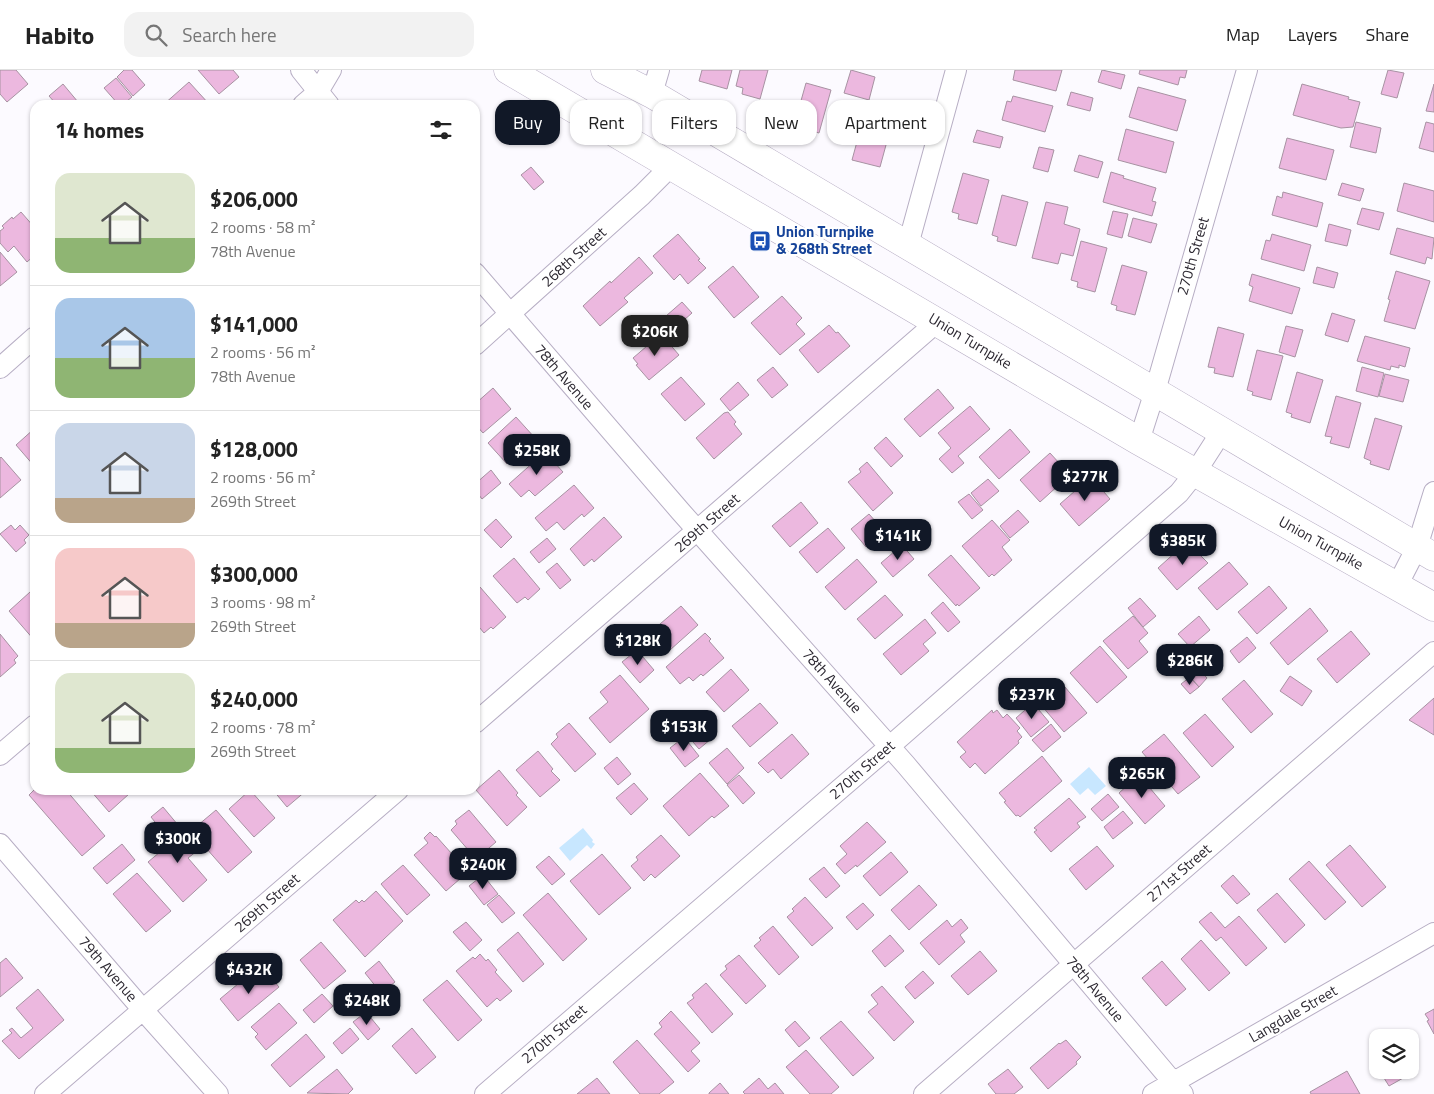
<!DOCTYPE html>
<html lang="en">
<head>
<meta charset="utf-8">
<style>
	body { margin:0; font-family:"Titillium Web",sans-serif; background:#f2f2f2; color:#222; height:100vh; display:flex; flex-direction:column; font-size:19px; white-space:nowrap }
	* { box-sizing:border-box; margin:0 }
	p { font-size:16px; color:#767676 }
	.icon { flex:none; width:28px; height:28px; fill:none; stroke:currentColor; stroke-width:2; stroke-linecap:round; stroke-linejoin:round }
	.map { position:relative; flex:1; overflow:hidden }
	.side { position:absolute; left:30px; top:30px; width:450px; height:695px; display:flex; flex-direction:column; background:#fff; border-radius:15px; box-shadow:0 1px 4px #0004 }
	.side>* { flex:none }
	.banner { position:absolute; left:495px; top:30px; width:475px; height:45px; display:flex; gap:10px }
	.controls { position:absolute; left:1369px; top:959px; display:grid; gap:10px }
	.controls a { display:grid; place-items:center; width:50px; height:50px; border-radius:10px; background:#fff; box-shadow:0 1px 4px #0004; font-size:25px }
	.price { position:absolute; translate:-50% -42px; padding:0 11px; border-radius:10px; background:#111827; color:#fff; font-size:16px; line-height:32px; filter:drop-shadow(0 1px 2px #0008) }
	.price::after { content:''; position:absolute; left:50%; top:30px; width:15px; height:11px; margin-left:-8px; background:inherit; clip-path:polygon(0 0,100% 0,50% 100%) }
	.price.active { background:#222; color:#fff }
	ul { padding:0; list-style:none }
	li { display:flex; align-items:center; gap:15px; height:125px; padding:0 25px }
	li+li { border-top:1px solid #e0e0e0 }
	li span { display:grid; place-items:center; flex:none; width:140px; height:100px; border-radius:15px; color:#555 }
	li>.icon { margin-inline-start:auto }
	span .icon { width:60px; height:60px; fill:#fffc; stroke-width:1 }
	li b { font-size:21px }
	h2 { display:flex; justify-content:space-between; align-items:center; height:60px; padding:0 25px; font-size:21px }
	.chip { padding:0 18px; border-radius:15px; background:#fff; box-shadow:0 1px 4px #0004; font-size:18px; line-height:45px }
	.chip.active { background:#111827; color:#fff }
	header { display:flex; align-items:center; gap:30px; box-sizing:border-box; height:70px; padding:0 25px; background:#fff; border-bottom:1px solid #e0e0e0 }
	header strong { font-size:24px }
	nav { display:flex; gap:28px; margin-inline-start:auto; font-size:18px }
	.search { width:350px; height:45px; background:#f2f2f2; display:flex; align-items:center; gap:12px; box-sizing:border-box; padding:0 18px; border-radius:15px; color:#767676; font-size:19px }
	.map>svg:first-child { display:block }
	.water { fill:#c8e7ff }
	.building { fill:#ecb8df; stroke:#a792a2 }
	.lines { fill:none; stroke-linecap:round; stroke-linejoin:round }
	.minor-casing { stroke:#b7aec4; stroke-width:22 }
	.primary-casing { stroke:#b7aec4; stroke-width:29 }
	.minor { stroke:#fff; stroke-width:20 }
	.primary { stroke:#fff; stroke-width:28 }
	.labels { text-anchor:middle; stroke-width:4; stroke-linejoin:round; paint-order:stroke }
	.transit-label { font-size:15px; font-weight:bold; fill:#164399; stroke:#fff; text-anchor:start }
	.street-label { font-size:15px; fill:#2d2932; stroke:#fff }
</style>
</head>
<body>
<header>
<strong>Habito</strong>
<div class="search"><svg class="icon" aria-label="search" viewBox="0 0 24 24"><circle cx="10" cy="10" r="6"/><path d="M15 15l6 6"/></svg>Search here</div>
<nav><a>Map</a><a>Layers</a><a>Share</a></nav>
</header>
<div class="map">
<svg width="1434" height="1024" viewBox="0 0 1434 1024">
	<rect width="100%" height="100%" fill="#fcfaff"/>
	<path class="water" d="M1089,697L1106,716L1095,725L1088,718L1080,725L1070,714Z
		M583,758L593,770L592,772L595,774L591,779L587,775L570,791L559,778Z"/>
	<path class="building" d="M0,0H16L28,14L7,32L0,24Z
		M124,0H132L145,15L133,26L117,7Z
		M198,0H233L239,7L219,24Z
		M702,0H732L727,19L699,11Z
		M740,0H768L760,29L742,24L743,18L736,16Z
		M851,0L875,7L869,30L844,23Z
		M1015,0H1062L1056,21L1013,10Z
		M1102,0L1125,5L1121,19L1098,12Z
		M1140,0H1187L1185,8L1180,7L1178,15L1139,4Z
		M1388,0L1404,3L1397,28L1381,24Z
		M116,8L132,27L122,35H119L104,18Z
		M189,12L209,34L163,35Z
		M806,13L831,20L819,63L801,58L802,54L795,52Z
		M63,14L78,32L75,35H57L49,26Z
		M1302,14L1349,27L1348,29L1360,32L1353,57L1341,58L1293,45Z
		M1434,14V42L1426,41Z
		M1138,17L1186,30L1177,61L1129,47Z
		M1071,22L1093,28L1090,41L1067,35Z
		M1013,26L1053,36L1045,62L1002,50L1007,31L1011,32Z
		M864,46L892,53L880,97L852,90Z
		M1356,52L1381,58L1376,83L1350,77Z
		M1426,52L1434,54V82L1419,78Z
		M1126,59L1174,72L1166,103L1118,90Z
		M977,60L1003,67L1000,78L973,72Z
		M1287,68L1334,80L1326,110L1279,98Z
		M1039,77L1054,80L1048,102L1033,98Z
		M1079,85L1103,92L1098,108L1074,101Z
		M531,97L544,112L534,120L521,105Z
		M1111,102L1124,106L1123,108L1156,118L1152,131L1156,132L1152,146L1103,132Z
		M963,103L989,110L977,154L958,149L959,144L952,142Z
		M1342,113L1364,119L1360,131L1338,125Z
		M1404,113L1434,121V152L1397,141Z
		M1283,122L1323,133L1317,157L1272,145L1277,126L1282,128Z
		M1002,125L1028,132L1016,176L997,171L998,167L992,165Z
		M1046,132L1068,137L1064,154L1080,159L1073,186L1061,183L1058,194L1032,188Z
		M1362,138L1384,143L1379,160L1357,154Z
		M1113,141L1128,144L1122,168L1107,164Z
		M21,142L35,158V185L27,192L14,176L8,182L0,173V161L4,158L2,156L12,147L13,149Z
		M1133,148L1157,154L1151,173L1128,166Z
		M1329,154L1351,160L1347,176L1325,171Z
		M1397,158L1434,168L1432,189L1427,187L1425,194L1390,184Z
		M678,164L700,189L698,190L706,198L688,214L680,204L674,210L653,186Z
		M1272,164L1311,175L1304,201L1261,189L1266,170L1270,171Z
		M1081,171L1107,178L1095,222L1077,217L1078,212L1071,210Z
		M0,182L17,202L0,216Z
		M639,187L653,203L624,228L628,232L600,256L583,236L610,211L611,213Z
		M1122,195L1147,202L1135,245L1116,240L1117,236L1111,234Z
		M733,196L759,227L734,248L708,217Z
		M1317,197L1338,203L1334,218L1313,213Z
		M1396,201L1430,211L1415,259L1384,251L1390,230L1388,229Z
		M1252,204L1300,218L1292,244L1249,231L1253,217L1249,215Z
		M782,226L802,248L796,254L805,264L780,285L751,253Z
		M682,232L692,243L676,257L666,246Z
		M1332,243L1355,250L1348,272L1325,265Z
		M829,255L836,263L838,262L850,276L818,303L799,280Z
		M1286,256L1303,260L1295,287L1279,282Z
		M1218,257L1244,264L1233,307L1214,303L1215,298L1208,297Z
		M661,264L679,285L649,310L636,295L638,294L633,288Z
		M1365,266L1410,278L1405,297L1399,295V298L1391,296L1390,300L1357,291Z
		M1257,280L1283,286L1271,330L1252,325L1253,322L1247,320Z
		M773,297L788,315L772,328L757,310Z
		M1362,297L1384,303L1378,327L1356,321Z
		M1297,302L1323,310L1310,353L1291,347L1292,344L1286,342Z
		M1385,304L1409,310L1403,332L1379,326Z
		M681,307L705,334L685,351L661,324Z
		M738,312L749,325L730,341L720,329Z
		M493,318L511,339L483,363L475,354V334Z
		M938,319L954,338L920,367L904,349Z
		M1336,326L1361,333L1349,378L1330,373L1332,367L1325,366Z
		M970,336L990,359L958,386L964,393L952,403L939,389L951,378L938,363Z
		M728,342L736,352L734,354L742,364L714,389L696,368L724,343Z
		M516,347L535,368L507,394L488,373Z
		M1375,348L1402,356L1389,400L1370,394L1371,391L1364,388Z
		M35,358V397L16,375Z
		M1010,359L1030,382L999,409L979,387Z
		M886,367L903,386L891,397L874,378Z
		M545,382L563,402L535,426L529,420L521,427L509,414Z
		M1050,383L1070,405L1040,432L1020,410Z
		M1,387L21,410L0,428V388Z
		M867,392L893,423L873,441L848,412L861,402L859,399Z
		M491,400L501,413L482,429L475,420V414Z
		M1091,407L1110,429L1079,456L1060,434Z
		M988,409L999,421L981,436L971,423Z
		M574,415L594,438L584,447L582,444L564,460L557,452L546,461L535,448Z
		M969,424L983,440L972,449L958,432Z
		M801,432L818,453L790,477L772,456Z
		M1018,440L1029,452L1010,468L1000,456Z
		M869,444L884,461L866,477L851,459Z
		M604,447L622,467L594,492L592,489L584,496L570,479Z
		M496,449L512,467L501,478L484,460Z
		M992,450L1010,470L1002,477L1012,490L994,506L992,504L989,507L962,476Z
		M11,455L15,460L20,455L29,465L24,470L26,473L16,482L0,464Z
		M828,458L845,478L817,503L799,482Z
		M547,468L556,479L539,493L530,482Z
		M1187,472L1208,493L1177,520L1158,498Z
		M902,475L914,489L893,507L881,493Z
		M951,485L980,518L959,536L957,534L956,536L928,505Z
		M514,488L540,519L528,530L525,527L517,533L493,506Z
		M857,489L877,512L845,540L825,517Z
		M1229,492L1248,514L1217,540L1198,518Z
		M557,493L571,510L560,519L546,502Z
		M1269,516L1287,538L1257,564L1238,542Z
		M480,517L506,547L493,559L491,557L484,563L475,552V521Z
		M30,522L35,528V571L9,541Z
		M885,525L903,545L875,569L857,549Z
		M1140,528L1156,546L1143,557L1128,538Z
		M943,532L960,552L948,562L931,543Z
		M681,536L698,555L670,580L653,560Z
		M1310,538L1328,561L1288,595L1270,573Z
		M1133,546L1148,563L1139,571L1148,582L1128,599L1103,571Z
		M1199,546L1210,560L1190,577L1178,564Z
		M925,549L936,563L923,574L929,581L901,605L883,584Z
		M1351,561L1370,584L1337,613L1317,589Z
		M705,563L711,569L709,571L724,588L703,606L701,604L693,611L689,607L680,614L666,597Z
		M0,564L18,586L14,590L16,593L0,607Z
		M1247,567L1256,578L1239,593L1230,581Z
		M1100,576L1127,607L1097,633L1070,603Z
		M637,580L654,600L640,613L622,592Z
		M731,599L749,620L724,642L706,622Z
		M1199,599L1207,608L1199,617L1190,607Z
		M620,605L649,639L610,673L589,648L608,632L600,622Z
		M1290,606L1312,621L1302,636L1280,621Z
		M1190,607L1199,617L1190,624L1181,614Z
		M1059,610L1087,643L1064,662L1036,629Z
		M1244,610L1273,644L1251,663L1222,629Z
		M1434,628V665L1409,650Z
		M760,633L778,653L750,677L732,656Z
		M1033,633L1049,652L1031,667L1016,648Z
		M992,640L993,643L997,640L1003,648L1007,644L1020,658L1017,661L1022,667L1018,671L1019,673L985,704L975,693L970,698L960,687L966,682L957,672Z
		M1205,644L1234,677L1212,697L1183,663Z
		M705,650L717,664L699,679L687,665Z
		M569,653L596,684L575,702L551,674L558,667L556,664Z
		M1051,654L1061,667L1043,682L1032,670Z
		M792,664L809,684L781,709L773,699L768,703L758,693Z
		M1164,664L1200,707L1178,724L1142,682Z
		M684,667L699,686L685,697L670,678Z
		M727,678L744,698L727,714L709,693Z
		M538,681L553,699L551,701L560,710L540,727L516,700Z
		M1042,686L1062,711L1020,747L1018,745L1016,746L1004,732L1006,731L999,723Z
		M617,687L631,704L618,715L604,698Z
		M499,700L518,723L516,725L527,737L507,756L476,720Z
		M700,703L729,736L714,748L712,746L689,766L663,736Z
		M739,705L755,723L743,734L727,715Z
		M1139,705L1165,736L1145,754L1119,723Z
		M634,713L648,729L631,745L616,728Z
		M35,719L66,720L105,766L82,786L29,725Z
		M90,720H126L129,724L109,742Z
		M250,720L275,748L254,767L229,739Z
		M273,720H307L287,737Z
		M1108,724L1119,737L1102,751L1091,739Z
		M1069,728L1086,747L1077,753L1080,757L1051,782L1034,762L1037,760L1034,758Z
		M163,737L178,755L166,766L151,747Z
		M216,740L252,782L228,803L191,761Z
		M469,740L496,772L476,789L451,760L457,754L455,751Z
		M1123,741L1133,753L1113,769L1104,757Z
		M867,752L886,772L857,797L856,795L845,804L836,794L847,784L840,776Z
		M177,756L197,781L188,788L207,810L183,832L148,792L160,782L154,776Z
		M430,762L435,767L436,766L468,802L446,821L414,785L428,773L424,768Z
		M661,765L680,786L655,808L651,804L644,811L631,796L638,790L636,787Z
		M122,774L135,790L107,814L93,798Z
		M1350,775L1386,817L1362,837L1326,795Z
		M1097,776L1114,796L1086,820L1069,799Z
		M891,782L908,802L880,826L863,806Z
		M602,784L631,818L599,845L570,811Z
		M549,786L565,804L552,815L536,797Z
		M1309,791L1346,832L1325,850L1289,809Z
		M403,795L430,825L407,845L381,814Z
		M824,797L840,816L826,828L809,809Z
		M137,803L171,841L146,862L113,824Z
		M483,805L498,824L484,835L469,816Z
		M1233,805L1250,824L1237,834L1221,816Z
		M919,815L937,835L909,860L891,840Z
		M376,821L403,851L365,887L333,850L356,830L359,833L362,830L364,832Z
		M548,823L587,869L563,891L523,845Z
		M1277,823L1305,855L1285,873L1257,840Z
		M499,825L515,843L502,853L487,835Z
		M805,827L833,858L812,876L787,847L794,841L792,839Z
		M863,833L874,845L857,860L846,847Z
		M1211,842L1225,858L1239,846L1267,878L1246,896L1221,867L1216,871L1199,852Z
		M961,849L968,858L960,865L965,872L939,895L920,873L947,850L952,857Z
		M466,852L482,870L470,881L453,862Z
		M773,856L799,887L779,905L754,876L761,870L759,868Z
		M518,862L544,894L523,912L497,880Z
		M890,865L904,881L885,897L872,881Z
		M1201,870L1230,903L1209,921L1181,889Z
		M321,872L346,901L324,919L300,890Z
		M980,881L997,901L968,925L951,906Z
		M480,884L486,891L488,889L497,900L495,902L512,921L500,931L497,928L487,937L456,901L473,887L475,889Z
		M739,885L766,916L746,934L720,905L727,899L725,896Z
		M6,888L23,908L0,927V893Z
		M379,891L395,912L381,923L365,903Z
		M1162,891L1186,919L1166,936L1142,908Z
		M923,901L934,913L915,929L905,917Z
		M251,903L257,911L267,903L279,917L238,951L220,929Z
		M447,910L482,950L458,971L423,930Z
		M706,913L733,944L712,963L687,933L694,928L692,925Z
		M882,916L914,952L894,971L868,942L878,934L871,925Z
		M38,919L64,950L19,989L2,971L12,963L9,960L12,958L21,968L33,958L16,938Z
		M322,924L333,936L314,953L303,940Z
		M279,933L297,953L266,980L255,967L258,964L251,957Z
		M1434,939V964L1427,951L1429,950L1425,944Z
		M671,941L700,973L691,981L700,991L688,1002L654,964L662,957L659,953Z
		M366,942L380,959L368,970L353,952Z
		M795,951L810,968L799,977L785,960Z
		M841,951L874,988L853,1006L820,968Z
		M350,958L359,969L342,984L333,973Z
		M412,958L436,987L416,1004L392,976Z
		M306,964L325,987L290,1017L271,995Z
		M637,970L674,1012L659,1024H640L613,992Z
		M1066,970L1081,987L1076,992L1077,994L1048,1019L1030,998L1059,973L1060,974Z
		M806,980L839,1017L831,1024H810L786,997Z
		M1378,980V997L1370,984Z
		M337,999L353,1019L348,1024L307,1023Z
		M1008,999L1023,1017L1014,1024H996L988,1014Z
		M1410,999L1412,1003L1389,1016L1379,1000Z
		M1347,1001L1360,1024H1311L1310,1022Z
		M597,1008L610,1024H577Z
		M759,1008L768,1019L775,1013L784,1024H745L743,1022Z
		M720,1013L729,1024H709V1023Z"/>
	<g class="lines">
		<g class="minor-casing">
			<path id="minor" d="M301,0L329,35
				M652,24L659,0
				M303,35L318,22L331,0
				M908,175L956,0
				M475,203L681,442L906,695L1183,1024
				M475,275L642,125L671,96
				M0,298L35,267
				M1139,371L1155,321L1247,0
				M1397,516L1417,477L1434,422
				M475,653L937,252
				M0,685L35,655
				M0,774L143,940L218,1024
				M45,1024L398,720
				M485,1024L890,676L1179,423L1195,403L1222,361
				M924,1024L1434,582
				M1153,1024L1434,863"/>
		</g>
		<g class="primary-casing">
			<path id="primary" d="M508,0L1139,371L1434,537
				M605,0L652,24L1434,487"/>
		</g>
		<use href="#minor" class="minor"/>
		<use href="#primary" class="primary"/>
	</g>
	<defs>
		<g id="bus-square" transform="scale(1.125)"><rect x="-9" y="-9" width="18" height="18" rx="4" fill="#1a4fb4" stroke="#fff"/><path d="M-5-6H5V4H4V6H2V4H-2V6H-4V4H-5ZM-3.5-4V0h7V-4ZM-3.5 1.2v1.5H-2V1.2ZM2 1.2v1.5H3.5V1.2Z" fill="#fff"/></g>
	</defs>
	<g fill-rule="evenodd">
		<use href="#bus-square" x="760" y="171"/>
	</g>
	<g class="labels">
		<g class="transit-label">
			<text x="776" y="167">Union Turnpike<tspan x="776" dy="17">&amp; 268th Street</tspan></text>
		</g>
		<g class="street-label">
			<text transform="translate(1193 186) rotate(-74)" y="5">270th Street</text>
			<text transform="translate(574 187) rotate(-42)" y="5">268th Street</text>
			<text transform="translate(970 271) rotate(31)" y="5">Union Turnpike</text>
			<text transform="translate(564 307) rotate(49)" y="5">78th Avenue</text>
			<text transform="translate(707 453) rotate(-41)" y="5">269th Street</text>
			<text transform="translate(1321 473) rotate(29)" y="5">Union Turnpike</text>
			<text transform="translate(832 611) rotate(48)" y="5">78th Avenue</text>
			<text transform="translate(862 700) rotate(-41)" y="5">270th Street</text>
			<text transform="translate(1179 803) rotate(-41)" y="5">271st Street</text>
			<text transform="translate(267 833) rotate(-41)" y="5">269th Street</text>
			<text transform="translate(108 899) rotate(49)" y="5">79th Avenue</text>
			<text transform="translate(1095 919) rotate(50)" y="5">78th Avenue</text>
			<text transform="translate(1293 944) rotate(-30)" y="5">Langdale Street</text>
			<text transform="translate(554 964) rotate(-41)" y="5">270th Street</text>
		</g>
	</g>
</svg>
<div class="controls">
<a><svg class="icon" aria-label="layers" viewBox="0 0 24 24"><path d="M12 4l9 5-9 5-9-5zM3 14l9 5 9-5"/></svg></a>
</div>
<b class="price active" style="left:655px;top:287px">$206K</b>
<b class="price" style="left:537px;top:406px">$258K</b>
<b class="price" style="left:1085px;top:432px">$277K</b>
<b class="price" style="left:898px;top:491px">$141K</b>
<b class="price" style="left:1183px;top:496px">$385K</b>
<b class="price" style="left:638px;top:596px">$128K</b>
<b class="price" style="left:1190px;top:616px">$286K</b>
<b class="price" style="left:1032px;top:650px">$237K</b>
<b class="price" style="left:684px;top:682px">$153K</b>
<b class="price" style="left:1142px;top:729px">$265K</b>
<b class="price" style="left:178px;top:794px">$300K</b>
<b class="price" style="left:483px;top:820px">$240K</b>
<b class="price" style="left:249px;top:925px">$432K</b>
<b class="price" style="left:367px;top:956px">$248K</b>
<div class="banner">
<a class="chip active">Buy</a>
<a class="chip">Rent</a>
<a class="chip">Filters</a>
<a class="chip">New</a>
<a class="chip">Apartment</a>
</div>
<section class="side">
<h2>14 homes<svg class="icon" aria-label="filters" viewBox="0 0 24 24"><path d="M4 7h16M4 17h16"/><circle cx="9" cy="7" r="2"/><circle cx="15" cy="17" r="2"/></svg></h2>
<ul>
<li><span style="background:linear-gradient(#dfe7d0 65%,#8fb573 0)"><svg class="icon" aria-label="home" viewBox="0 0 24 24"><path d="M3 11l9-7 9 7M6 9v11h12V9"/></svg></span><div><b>$206,000</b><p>2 rooms · 58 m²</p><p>78th Avenue</p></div></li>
<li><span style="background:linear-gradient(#a9c7e8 60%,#8fb573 0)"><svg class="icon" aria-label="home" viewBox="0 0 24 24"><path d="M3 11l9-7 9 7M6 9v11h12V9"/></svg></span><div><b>$141,000</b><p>2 rooms · 56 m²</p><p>78th Avenue</p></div></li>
<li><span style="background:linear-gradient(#c9d6e8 75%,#b9a48a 0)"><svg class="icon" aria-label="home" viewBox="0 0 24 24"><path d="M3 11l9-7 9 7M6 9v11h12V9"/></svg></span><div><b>$128,000</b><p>2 rooms · 56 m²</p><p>269th Street</p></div></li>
<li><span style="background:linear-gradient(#f6c9c9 75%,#b9a48a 0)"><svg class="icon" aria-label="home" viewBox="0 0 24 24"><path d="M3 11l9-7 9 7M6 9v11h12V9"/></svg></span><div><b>$300,000</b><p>3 rooms · 98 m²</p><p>269th Street</p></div></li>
<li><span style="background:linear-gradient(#dfe7d0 75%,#8fb573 0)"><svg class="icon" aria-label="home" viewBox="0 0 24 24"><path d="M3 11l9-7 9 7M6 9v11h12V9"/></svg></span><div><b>$240,000</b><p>2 rooms · 78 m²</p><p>269th Street</p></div></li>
</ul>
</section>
</div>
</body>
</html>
